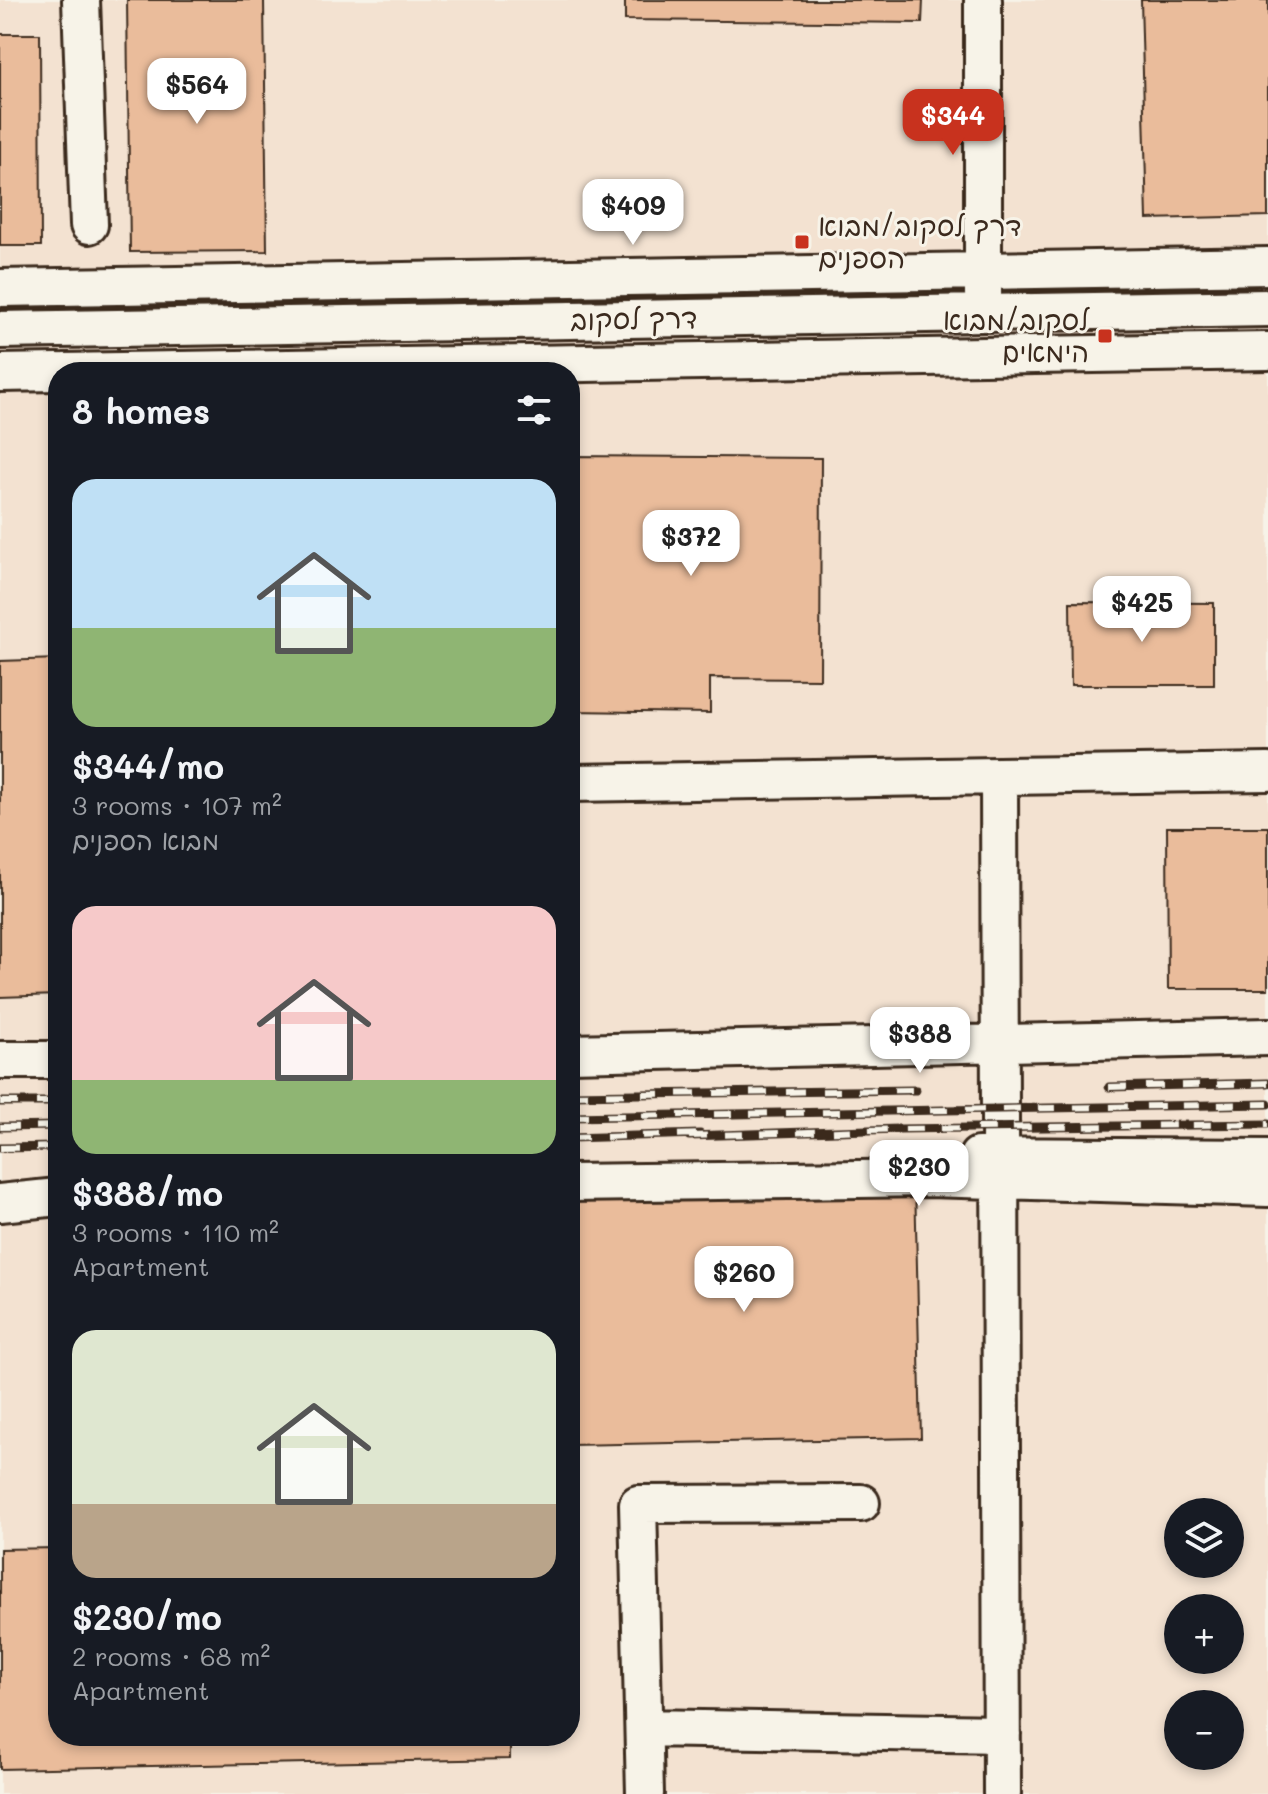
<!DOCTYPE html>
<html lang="en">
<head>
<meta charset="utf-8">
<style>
	body { margin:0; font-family:Mali,"Playpen Sans Hebrew",sans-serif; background:#20242c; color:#f1f3f6; height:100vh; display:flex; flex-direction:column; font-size:30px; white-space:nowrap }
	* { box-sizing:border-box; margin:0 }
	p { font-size:26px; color:#9ea1a6 }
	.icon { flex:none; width:44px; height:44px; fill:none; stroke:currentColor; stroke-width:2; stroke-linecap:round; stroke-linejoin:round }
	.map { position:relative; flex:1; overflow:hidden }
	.panel { position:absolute; left:48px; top:362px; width:532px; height:1384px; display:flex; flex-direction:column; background:#171b24; border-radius:32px; box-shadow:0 4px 12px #0003 }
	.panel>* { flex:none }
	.buttons { position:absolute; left:1164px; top:1498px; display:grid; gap:16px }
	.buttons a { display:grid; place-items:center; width:80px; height:80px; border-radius:50%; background:#171b24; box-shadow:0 4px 12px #0003; font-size:40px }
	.price { position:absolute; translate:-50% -68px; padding:0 18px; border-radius:16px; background:#fff; color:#222; font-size:26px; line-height:52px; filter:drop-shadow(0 2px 4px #0008) }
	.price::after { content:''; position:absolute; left:50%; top:48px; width:24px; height:18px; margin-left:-12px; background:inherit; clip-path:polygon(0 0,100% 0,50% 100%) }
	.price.on { background:#c8321e; color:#fff }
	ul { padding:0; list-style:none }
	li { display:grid; align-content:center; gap:16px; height:424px; padding:0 24px }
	li span { display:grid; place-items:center; height:248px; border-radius:24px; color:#555 }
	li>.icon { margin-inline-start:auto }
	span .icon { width:144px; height:144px; fill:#fffc; stroke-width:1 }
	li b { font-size:34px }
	h2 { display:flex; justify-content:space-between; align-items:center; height:96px; padding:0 24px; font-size:34px }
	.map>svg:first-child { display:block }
	.built { fill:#f3e2d1; fill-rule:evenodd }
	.building { fill:#eabc9b; stroke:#3b2a1e; stroke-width:2 }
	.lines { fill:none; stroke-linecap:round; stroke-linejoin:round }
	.minor-casing { stroke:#3b2a1e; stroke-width:42 }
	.minor { stroke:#f7f3e8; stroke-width:36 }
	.rail-casing { stroke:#3b2a1e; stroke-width:9 }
	.rail { stroke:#f7f3e8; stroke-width:6; stroke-dasharray:18; stroke-linecap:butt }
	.poi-dot { fill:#c8321e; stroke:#f7f3e8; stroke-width:3 }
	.labels { text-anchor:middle; stroke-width:6; stroke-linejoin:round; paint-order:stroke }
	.poi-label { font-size:28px; fill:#3b2a1e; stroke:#f7f3e8; text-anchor:start }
	.street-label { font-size:28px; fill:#3b2a1e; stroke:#f7f3e8 }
</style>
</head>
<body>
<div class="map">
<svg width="1268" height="1794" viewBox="0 0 1268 1794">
	<rect width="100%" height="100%" fill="#f7f3e8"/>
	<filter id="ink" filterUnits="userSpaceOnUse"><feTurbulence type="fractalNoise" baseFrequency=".0125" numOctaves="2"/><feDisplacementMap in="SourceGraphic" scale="16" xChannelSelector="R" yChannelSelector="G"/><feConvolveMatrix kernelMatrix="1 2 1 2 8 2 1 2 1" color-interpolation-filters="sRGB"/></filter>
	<g filter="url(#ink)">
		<path class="built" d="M0,0H1268V1794H0ZM58,372H570V1736H58ZM1178,1512H1230V1564H1178ZM1178,1608H1230V1660H1178ZM1178,1704H1230V1756H1178Z"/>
		<path class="building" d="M127,0H264L267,251L130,252Z
			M625,0H923L922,23L625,20Z
			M1141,0H1268V216L1147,219Z
			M0,34H40L41,246H0Z
			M570,456L821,458L820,679L710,678V713L570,711Z
			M1070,602L1214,603V685H1071Z
			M58,659V995L0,997V661Z
			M1167,827H1268V989H1168Z
			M915,1182L921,1438L570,1445V1189Z
			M58,1548V1736H510V1759L0,1769V1549Z"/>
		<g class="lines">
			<g class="minor-casing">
				<path id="minor" d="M81,0L89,225
					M983,0V294
					M0,288L1268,266
					M0,330L1268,308
					M64,372L1268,351
					M0,373L58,372
					M570,783L999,776
					M570,1053L1268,1037
					M0,1060H58
					M978,1156L1268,1158
					M570,1183L929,1178L1268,1188
					M0,1203L58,1197
					M645,1728L1002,1734
					M645,1794L638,1504L861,1503
					M1002,1794L999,776L1268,772"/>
			</g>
			<use href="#minor" class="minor"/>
			<g class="rail-casing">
				<path id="rail" d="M1109,1087L1268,1083
					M570,1095L916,1090
					M0,1102H58
					M570,1117L1268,1104
					M0,1127L58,1126
					M689,1136L899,1129L1268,1124
					M570,1138L700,1134
					M0,1148L58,1147"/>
			</g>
			<use href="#rail" class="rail"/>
		</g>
	</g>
	<g class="poi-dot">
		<rect x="794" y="234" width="16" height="16" rx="4"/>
		<rect x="1097" y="328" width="16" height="16" rx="4"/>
	</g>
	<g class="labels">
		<g class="poi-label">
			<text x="818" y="236">דרך לסקוב/מבוא<tspan x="818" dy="32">הספנים</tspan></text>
			<text x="1089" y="330" text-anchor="end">לסקוב/מבוא<tspan x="1089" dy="32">הימאים</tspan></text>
		</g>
		<g class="street-label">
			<text transform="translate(634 319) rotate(-1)" y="10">דרך לסקוב</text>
		</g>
	</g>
</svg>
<div class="buttons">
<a><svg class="icon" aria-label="layers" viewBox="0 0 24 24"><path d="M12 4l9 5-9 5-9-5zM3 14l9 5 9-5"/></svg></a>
<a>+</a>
<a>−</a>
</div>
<b class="price" style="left:197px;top:126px">$564</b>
<b class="price on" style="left:953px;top:157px">$344</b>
<b class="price" style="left:633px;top:247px">$409</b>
<b class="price" style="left:691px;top:578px">$372</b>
<b class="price" style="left:1142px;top:644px">$425</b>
<b class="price" style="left:920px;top:1075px">$388</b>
<b class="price" style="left:919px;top:1208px">$230</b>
<b class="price" style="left:744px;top:1314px">$260</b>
<section class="panel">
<h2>8 homes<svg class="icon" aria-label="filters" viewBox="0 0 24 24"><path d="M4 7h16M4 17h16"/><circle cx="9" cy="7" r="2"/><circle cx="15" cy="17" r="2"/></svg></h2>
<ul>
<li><span style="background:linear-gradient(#bfe0f5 60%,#8fb573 0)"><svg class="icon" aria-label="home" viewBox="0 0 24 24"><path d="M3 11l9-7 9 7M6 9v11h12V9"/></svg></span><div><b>$344/mo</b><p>3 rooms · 107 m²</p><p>מבוא הספנים</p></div></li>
<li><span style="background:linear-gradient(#f6c9c9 70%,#8fb573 0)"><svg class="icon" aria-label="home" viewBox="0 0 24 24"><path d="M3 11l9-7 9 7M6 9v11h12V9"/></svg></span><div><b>$388/mo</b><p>3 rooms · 110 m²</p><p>Apartment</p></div></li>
<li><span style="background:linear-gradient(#dfe7d0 70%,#b9a48a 0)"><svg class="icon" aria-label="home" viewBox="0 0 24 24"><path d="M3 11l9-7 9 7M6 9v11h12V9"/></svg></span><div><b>$230/mo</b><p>2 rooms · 68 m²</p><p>Apartment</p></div></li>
</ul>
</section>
</div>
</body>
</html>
